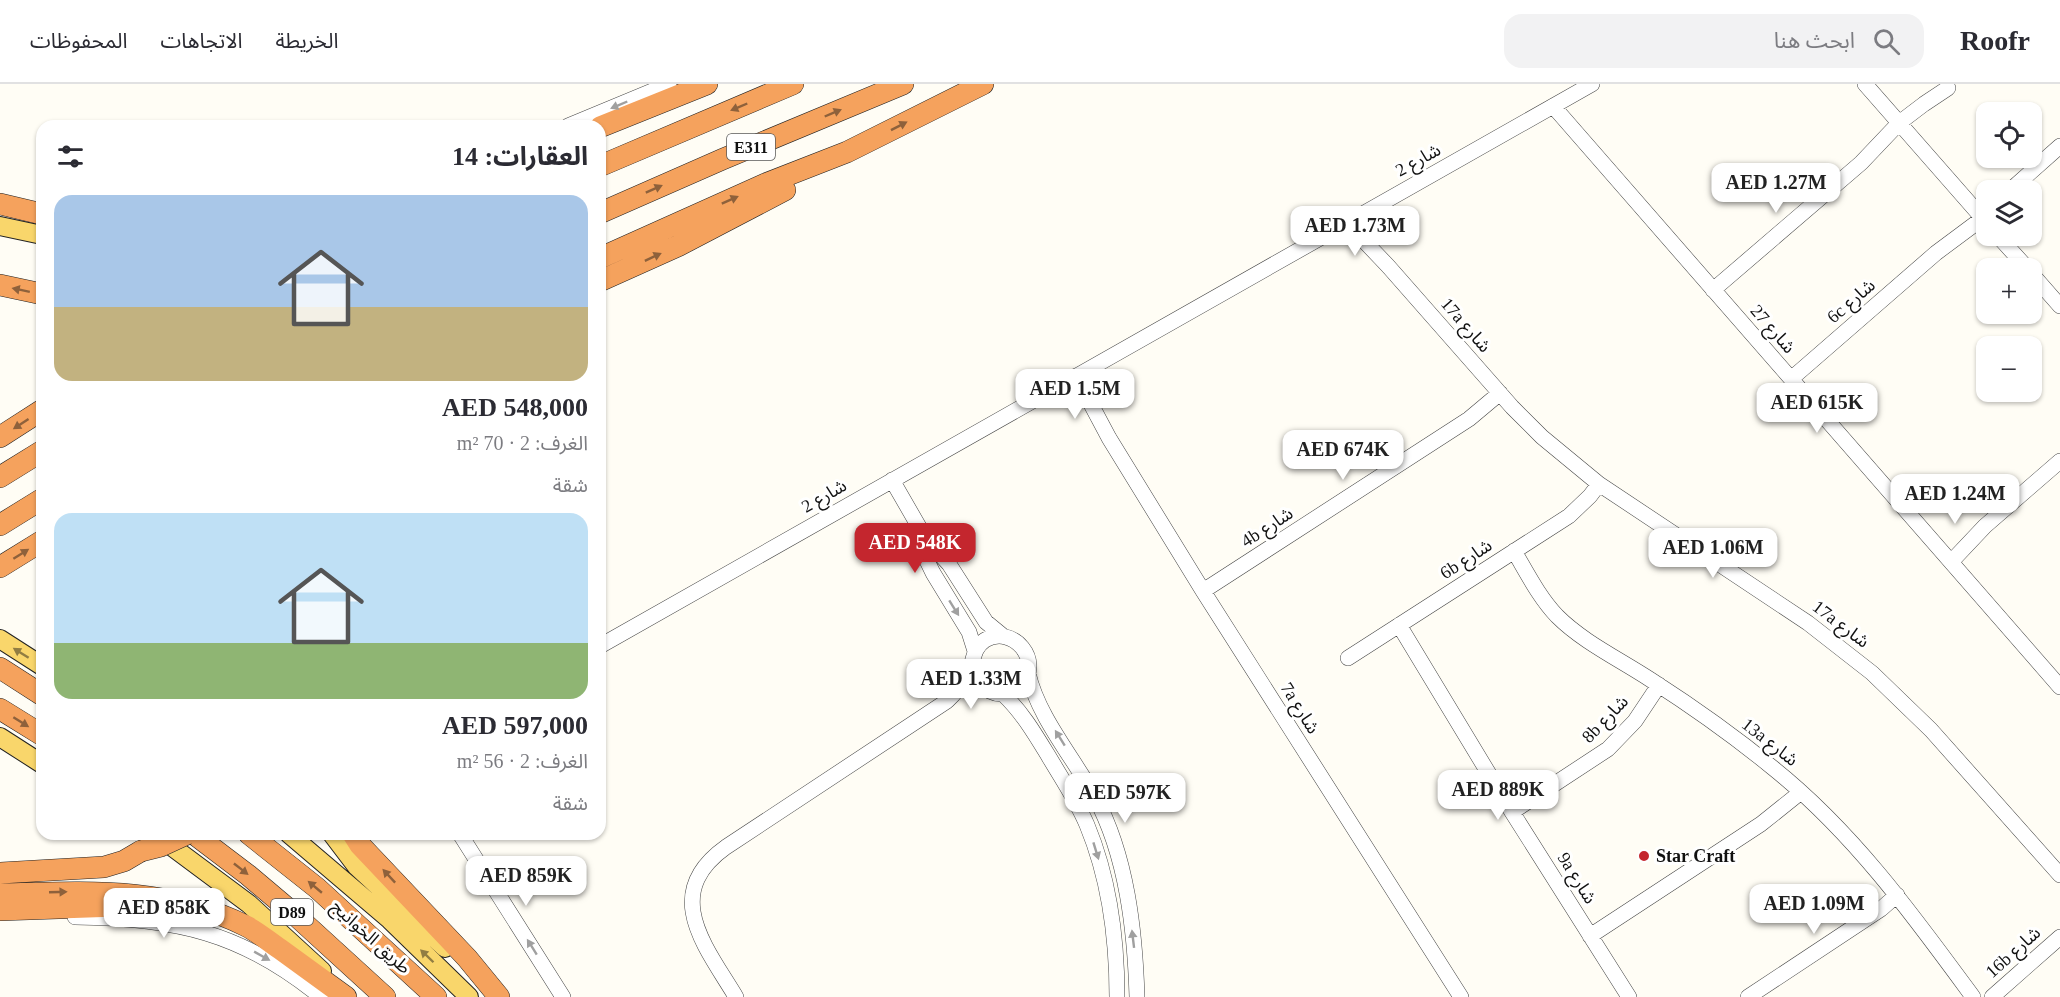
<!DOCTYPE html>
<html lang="ar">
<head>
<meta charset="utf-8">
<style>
	body { margin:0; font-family:"Times New Roman","Noto Sans Arabic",serif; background:#f2f2f3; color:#2b2b33; direction:rtl; height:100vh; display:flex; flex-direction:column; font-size:22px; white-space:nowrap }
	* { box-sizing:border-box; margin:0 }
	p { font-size:20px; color:#7c7c81 }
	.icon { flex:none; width:33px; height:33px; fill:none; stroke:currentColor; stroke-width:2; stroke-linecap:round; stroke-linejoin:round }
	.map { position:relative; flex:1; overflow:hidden; direction:ltr }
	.sheet { position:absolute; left:36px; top:36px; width:570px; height:720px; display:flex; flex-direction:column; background:#fff; border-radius:18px; box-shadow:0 2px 4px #0004; direction:rtl }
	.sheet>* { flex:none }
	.buttons { position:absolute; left:1976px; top:18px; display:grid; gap:12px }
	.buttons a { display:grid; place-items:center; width:66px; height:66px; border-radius:12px; background:#fff; box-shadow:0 2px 4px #0004; font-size:30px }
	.price { position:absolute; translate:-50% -51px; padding:0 14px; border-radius:12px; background:#fff; color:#222; font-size:20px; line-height:39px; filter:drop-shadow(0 2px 3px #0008) }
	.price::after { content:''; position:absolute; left:50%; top:36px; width:18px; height:14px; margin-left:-9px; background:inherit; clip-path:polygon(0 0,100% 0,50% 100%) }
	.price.active { background:#c4262e; color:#fff }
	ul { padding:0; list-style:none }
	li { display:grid; align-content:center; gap:12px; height:318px; padding:0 18px }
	li span { display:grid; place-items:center; height:186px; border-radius:18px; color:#555 }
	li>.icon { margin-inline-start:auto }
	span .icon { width:108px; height:108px; fill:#fffc; stroke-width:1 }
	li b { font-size:26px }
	h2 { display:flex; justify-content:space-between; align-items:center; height:72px; padding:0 18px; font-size:26px }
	header { display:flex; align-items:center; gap:36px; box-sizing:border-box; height:84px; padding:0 30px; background:#fff; border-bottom:2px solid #e1e1e2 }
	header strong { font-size:28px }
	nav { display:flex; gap:33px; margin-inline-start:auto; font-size:21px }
	.search { width:420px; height:54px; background:#f2f2f3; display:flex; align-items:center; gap:15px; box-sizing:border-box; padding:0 21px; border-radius:18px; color:#7c7c81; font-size:22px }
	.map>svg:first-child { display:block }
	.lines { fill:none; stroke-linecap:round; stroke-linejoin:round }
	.minor-casing { stroke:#444; stroke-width:16 }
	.major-casing { stroke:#222; stroke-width:20 }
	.highway-casing { stroke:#222; stroke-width:22 }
	.minor { stroke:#fff; stroke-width:15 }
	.major { stroke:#f9d66b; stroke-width:18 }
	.highway { stroke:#f5a25d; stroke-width:21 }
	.highway-bridge-casing { stroke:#222; stroke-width:22; stroke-linecap:butt }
	.highway-bridge { stroke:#f5a25d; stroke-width:21 }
	.oneway { fill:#a0a0a0 }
	.oneway2 { fill:#8e613b }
	.oneway3 { fill:#917d42 }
	.poi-dot { fill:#c4262e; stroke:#fff; stroke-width:2 }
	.labels { text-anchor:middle; stroke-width:6; stroke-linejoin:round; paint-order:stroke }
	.shield { fill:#fff; stroke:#585858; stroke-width:1.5 }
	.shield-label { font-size:16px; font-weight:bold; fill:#111 }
	.street-label { font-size:18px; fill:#111; stroke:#fff }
	.poi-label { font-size:18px; font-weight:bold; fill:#111; stroke:#fff; text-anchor:start }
</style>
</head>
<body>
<header>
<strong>Roofr</strong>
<div class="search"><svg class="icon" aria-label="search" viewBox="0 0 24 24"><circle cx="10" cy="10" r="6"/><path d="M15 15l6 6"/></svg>ابحث هنا</div>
<nav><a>الخريطة</a><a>الاتجاهات</a><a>المحفوظات</a></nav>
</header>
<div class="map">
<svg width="2060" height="913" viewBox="0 0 2060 913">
	<rect width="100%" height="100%" fill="#fffdf5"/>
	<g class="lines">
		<g class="minor-casing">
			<path id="minor" d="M1865,0L1986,138
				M1553,22L2060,603
				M568,42L669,0
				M2015,102L2060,62
				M1347,139L1388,182L1512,323L1542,353L1599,400L1808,539L1872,589L1931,646L2060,791
				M1998,152L2027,184
				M2031,189L2060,222
				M1713,206L1861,79L1899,39L1924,20L1948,4
				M1076,292L1109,354L1203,507L1461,913
				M1791,295L1936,169L1983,134
				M892,396L926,455L949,480L986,538L1003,552
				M915,452L933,489L969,548L975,567
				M1514,467C1527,489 1539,513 1557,532C1583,558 1619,575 1651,596C1693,623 1734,652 1773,684C1853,748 1913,831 1973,913
				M1951,478L1985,442L2060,377
				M1203,507L1469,335L1500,309
				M1399,541L1512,728L1629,913
				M600,562L1592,0
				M1348,574L1569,432L1590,412L1599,400
				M1028,589C1038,633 1073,673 1095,713C1127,772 1135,847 1137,913
				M1003,610C1022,628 1035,650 1049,673C1062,695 1077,717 1087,741C1109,794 1117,856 1117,913
				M1512,728L1608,665L1635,637L1659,601
				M460,750L563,913
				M75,833C175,834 242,848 321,913
				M1590,852L1761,740L1801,708
				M736,913C706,863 660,810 726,763L947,617C956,609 963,599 969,588C974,576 973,564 985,556C1013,540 1044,577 1021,601C1001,621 975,605 972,580
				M1748,913L1881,825L1897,811
				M1992,913L2060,853"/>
		</g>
		<g class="major-casing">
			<path id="major" d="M0,142L42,151
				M0,555L42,582
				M0,653L42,680
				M155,750L249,820L322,887
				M289,750L390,836L469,913
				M332,750L357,783L445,864"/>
		</g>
		<g class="highway-casing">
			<path id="highway" d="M600,43L707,0
				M600,82L793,0
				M0,120L42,130
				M600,129L723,75L903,0
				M600,174L765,100L847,68L983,0
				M600,197L678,162L785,106
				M0,201L42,210
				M0,353L42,326
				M0,393L42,367
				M0,441L42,415
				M0,483L42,457
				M0,584L42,611
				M0,625L42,651
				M194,750L248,791L293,829L385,913
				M249,750L317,804L436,913
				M353,750L360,761L467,874L499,913
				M0,789L104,783L124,777L141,767
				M0,810C86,808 165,802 246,842C258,848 268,857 280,865C302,881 324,897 346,913
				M0,826L117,822"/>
		</g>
		<use href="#minor" class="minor"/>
		<use href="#major" class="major"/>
		<use href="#highway" class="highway"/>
		<g class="highway-bridge-casing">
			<path id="highway-bridge" d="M141,767L161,762L187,750"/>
		</g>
		<use href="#highway-bridge" class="highway-bridge"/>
	</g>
	<defs><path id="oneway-solid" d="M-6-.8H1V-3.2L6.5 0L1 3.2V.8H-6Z" transform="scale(1.5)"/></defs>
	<g class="oneway">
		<use href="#oneway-solid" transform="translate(619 21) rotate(157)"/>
		<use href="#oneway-solid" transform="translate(954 524) rotate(58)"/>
		<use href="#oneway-solid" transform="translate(1060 654) rotate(-122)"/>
		<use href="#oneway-solid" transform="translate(1096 767) rotate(73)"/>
		<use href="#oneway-solid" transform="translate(1133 855) rotate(-97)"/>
		<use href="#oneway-solid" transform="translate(532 863) rotate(-122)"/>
		<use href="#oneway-solid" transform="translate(262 872) rotate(29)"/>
	</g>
	<g class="oneway2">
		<use href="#oneway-solid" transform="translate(739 23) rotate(157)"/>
		<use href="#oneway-solid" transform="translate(833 29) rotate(-23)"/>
		<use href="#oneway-solid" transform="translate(899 42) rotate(-27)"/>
		<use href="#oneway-solid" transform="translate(654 105) rotate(-24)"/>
		<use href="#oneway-solid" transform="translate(730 116) rotate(-24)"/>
		<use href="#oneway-solid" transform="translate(653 173) rotate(-25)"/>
		<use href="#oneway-solid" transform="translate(21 206) rotate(-168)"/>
		<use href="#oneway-solid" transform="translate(21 340) rotate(147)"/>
		<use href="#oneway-solid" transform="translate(21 470) rotate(-32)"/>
		<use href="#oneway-solid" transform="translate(21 638) rotate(32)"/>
		<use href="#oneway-solid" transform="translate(241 785) rotate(38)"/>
		<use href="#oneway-solid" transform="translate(389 792) rotate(-133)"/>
		<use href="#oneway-solid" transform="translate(315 803) rotate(-140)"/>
		<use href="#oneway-solid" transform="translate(58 808) rotate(-2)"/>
	</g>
	<g class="oneway3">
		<use href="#oneway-solid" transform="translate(21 569) rotate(-148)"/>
		<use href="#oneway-solid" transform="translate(427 872) rotate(-136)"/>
	</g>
	<circle class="poi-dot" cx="1644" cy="772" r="6"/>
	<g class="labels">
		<g class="shield">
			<rect x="727" y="50" width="48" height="26" rx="4.5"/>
			<rect x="271" y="815" width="42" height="26" rx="4.5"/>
		</g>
		<g class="shield-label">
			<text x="751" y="69">E311</text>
			<text x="292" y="834">D89</text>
		</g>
		<g class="street-label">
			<text transform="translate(1418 76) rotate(-29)" y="6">شارع 2</text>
			<text transform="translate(1851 217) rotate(-41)" y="6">6c شارع</text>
			<text transform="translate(1466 241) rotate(49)" y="6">17a شارع</text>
			<text transform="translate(1773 245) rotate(49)" y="6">شارع 27</text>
			<text transform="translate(824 412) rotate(-30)" y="6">شارع 2</text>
			<text transform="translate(1267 443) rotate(-33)" y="6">4b شارع</text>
			<text transform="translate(1466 475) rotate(-33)" y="6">6b شارع</text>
			<text transform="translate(1841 540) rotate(37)" y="6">17a شارع</text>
			<text transform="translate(1300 624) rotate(58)" y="6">7a شارع</text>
			<text transform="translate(1605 635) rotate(-46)" y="6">8b شارع</text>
			<text transform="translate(1770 658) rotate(38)" y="6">13a شارع</text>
			<text transform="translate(1577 794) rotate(58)" y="6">9a شارع</text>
			<text transform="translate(371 853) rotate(42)" y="6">طريق الخوانيج</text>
			<text transform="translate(2013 868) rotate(-42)" y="6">16b شارع</text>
		</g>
		<g class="poi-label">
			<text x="1656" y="778">Star Craft</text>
		</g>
	</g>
</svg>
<div class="buttons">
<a><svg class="icon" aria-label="locate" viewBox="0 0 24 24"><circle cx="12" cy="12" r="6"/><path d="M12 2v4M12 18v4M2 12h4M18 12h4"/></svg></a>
<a><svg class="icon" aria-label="layers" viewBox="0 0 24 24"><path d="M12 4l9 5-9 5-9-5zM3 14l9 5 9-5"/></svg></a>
<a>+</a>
<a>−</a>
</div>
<b class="price" style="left:1776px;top:130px">AED 1.27M</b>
<b class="price" style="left:1355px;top:173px">AED 1.73M</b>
<b class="price" style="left:1075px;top:336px">AED 1.5M</b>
<b class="price" style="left:1817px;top:350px">AED 615K</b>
<b class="price" style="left:1343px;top:397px">AED 674K</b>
<b class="price" style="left:1955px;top:441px">AED 1.24M</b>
<b class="price active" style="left:915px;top:490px">AED 548K</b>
<b class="price" style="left:1713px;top:495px">AED 1.06M</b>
<b class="price" style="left:971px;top:626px">AED 1.33M</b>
<b class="price" style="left:1498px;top:737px">AED 889K</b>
<b class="price" style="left:1125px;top:740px">AED 597K</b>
<b class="price" style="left:526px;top:823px">AED 859K</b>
<b class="price" style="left:1814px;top:851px">AED 1.09M</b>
<b class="price" style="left:164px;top:855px">AED 858K</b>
<section class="sheet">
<h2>العقارات: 14<svg class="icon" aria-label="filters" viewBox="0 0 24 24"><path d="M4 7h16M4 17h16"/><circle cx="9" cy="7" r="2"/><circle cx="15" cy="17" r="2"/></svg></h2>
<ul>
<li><span style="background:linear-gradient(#a9c7e8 60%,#c2b280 0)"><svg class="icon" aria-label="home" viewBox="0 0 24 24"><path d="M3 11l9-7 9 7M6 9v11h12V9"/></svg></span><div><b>AED 548,000</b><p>الغرف: 2 · 70 m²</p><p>شقة</p></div></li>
<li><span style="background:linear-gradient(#bfe0f5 70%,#8fb573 0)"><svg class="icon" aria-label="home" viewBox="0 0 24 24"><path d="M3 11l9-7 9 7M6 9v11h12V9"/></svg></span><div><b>AED 597,000</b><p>الغرف: 2 · 56 m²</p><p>شقة</p></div></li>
</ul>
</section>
</div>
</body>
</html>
